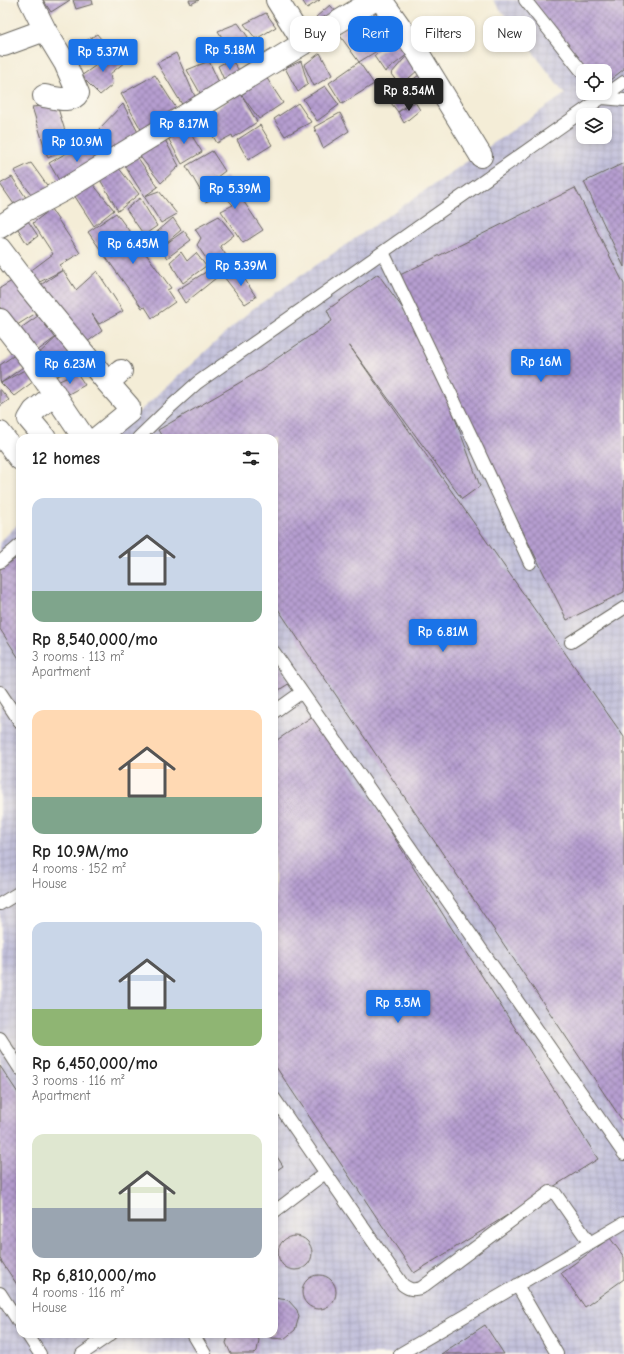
<!DOCTYPE html>
<html lang="en">
<head>
<meta charset="utf-8">
<style>
	body { margin:0; font-family:"Comic Neue",sans-serif; background:#f6f6f6; color:#222; height:100vh; display:flex; flex-direction:column; font-size:15px; white-space:nowrap }
	* { box-sizing:border-box; margin:0 }
	p { font-size:13px; color:#767676 }
	.icon { flex:none; width:22px; height:22px; fill:none; stroke:currentColor; stroke-width:2; stroke-linecap:round; stroke-linejoin:round }
	.map { position:relative; flex:1; overflow:hidden }
	.drawer { position:absolute; left:16px; top:434px; width:262px; height:904px; display:flex; flex-direction:column; background:#fff; border-radius:12px; box-shadow:0 2px 6px #0003 }
	.drawer>* { flex:none }
	.top-card { position:absolute; left:290px; top:16px; width:274px; height:36px; display:flex; gap:8px }
	.fabs { position:absolute; left:576px; top:64px; display:grid; gap:8px }
	.fabs a { display:grid; place-items:center; width:36px; height:36px; border-radius:8px; background:#fff; box-shadow:0 2px 6px #0003; font-size:20px }
	.price { position:absolute; translate:-50% -34px; padding:0 9px; border-radius:4px; background:#1a73e8; color:#fff; font-size:13px; line-height:26px; filter:drop-shadow(0 1px 2px #0008) }
	.price::after { content:''; position:absolute; left:50%; top:24px; width:12px; height:9px; margin-left:-6px; background:inherit; clip-path:polygon(0 0,100% 0,50% 100%) }
	.price.selected { background:#222; color:#fff }
	ul { padding:0; list-style:none }
	li { display:grid; align-content:center; gap:8px; height:212px; padding:0 16px }
	li span { display:grid; place-items:center; height:124px; border-radius:12px; color:#555 }
	li>.icon { margin-inline-start:auto }
	span .icon { width:72px; height:72px; fill:#fffc; stroke-width:1 }
	li b { font-size:17px }
	h2 { display:flex; justify-content:space-between; align-items:center; height:48px; padding:0 16px; font-size:17px }
	.pill { padding:0 14px; border-radius:12px; background:#fff; box-shadow:0 2px 6px #0003; font-size:14px; line-height:36px }
	.pill.selected { background:#1a73e8; color:#fff }
	.map>svg:first-child { display:block }
	.industrial { fill:url(#industrial-grid); fill-rule:evenodd }
	.building { fill:url(#building-cross-hatch) }
	.lines { fill:none; stroke-linecap:round; stroke-linejoin:round }
	.service-casing { stroke:#68655d; stroke-width:14 }
	.minor-casing { stroke:#68655d; stroke-width:24 }
	.service { stroke:#fff; stroke-width:12 }
	.minor { stroke:#fff; stroke-width:22 }
</style>
</head>
<body>
<div class="map">
<svg width="624" height="1354" viewBox="0 0 624 1354">
	<defs>
		<pattern id="industrial-grid" width="8" height="8" patternUnits="userSpaceOnUse"><rect width="8" height="8" fill="#c3c1db"/><path d="M0 4h8M4 0v8" fill="none" stroke="#a7a5bb"/></pattern>
		<pattern id="building-cross-hatch" width="8" height="8" patternUnits="userSpaceOnUse"><rect width="8" height="8" fill="#b69ed0"/><path d="M0 0l8 8M0 8l8-8" fill="none" stroke="#9380a8"/></pattern>
	</defs>
	<rect width="100%" height="100%" fill="#fbf7ec"/>
	<filter id="ink" filterUnits="userSpaceOnUse"><feTurbulence type="fractalNoise" baseFrequency=".025" numOctaves="2"/><feDisplacementMap in="SourceGraphic" scale="8" xChannelSelector="R" yChannelSelector="G"/><feConvolveMatrix kernelMatrix="1 2 1 2 8 2 1 2 1" color-interpolation-filters="sRGB"/></filter>
	<filter id="wash" filterUnits="userSpaceOnUse"><feTurbulence type="fractalNoise" baseFrequency=".012" numOctaves="4" result="noise"/><feDisplacementMap in="SourceGraphic" scale="16" xChannelSelector="R" yChannelSelector="G"/><feGaussianBlur stdDeviation="0.9" result="paint"/><feColorMatrix in="noise" values="0 0 0 0 0 0 0 0 0 0 0 0 0 0 0 0 0 1.4 0 .05"/><feComposite in="paint" operator="in"/></filter>
	<g filter="url(#wash)">
		<rect width="100%" height="100%" fill="#f4edd7"/>
		<path class="industrial" d="M493,0H624V1354H0V542L20,522V1334H274V438H110L251,310L565,94ZM583,71H605V93H583ZM583,115H605V137H583Z"/>
		<g id="blocks">
			<path class="building" d="M43,0H70L51,12Z
				M73,0H92L93,4L76,9Z
				M189,0H199L191,4Z
				M302,0H320L307,8Z
				M532,0H624V69L605,84V71H587Z
				M330,5L340,16L322,26L316,17Z
				M381,8L409,53L385,72L374,56L393,42L372,13Z
				M266,13L276,27L256,39L244,24Z
				M238,23L248,37L230,50L218,31Z
				M349,23L361,41L380,31L388,44L359,62L374,84L342,104L329,83L359,62L338,33Z
				M97,34L105,44L89,55L81,44Z
				M116,51L125,62L110,74L112,85L100,95L81,76Z
				M176,53L197,101L186,111L157,63Z
				M320,53L332,75L314,86L304,65Z
				M409,53L418,70L400,86L391,74Z
				M231,59L243,76L225,82L218,66Z
				M209,61L222,89L203,98L187,70Z
				M301,61L308,84L298,92L285,68Z
				M423,72L437,92L420,102L407,84Z
				M155,75L178,111L143,133L121,94Z
				M266,77L283,103L259,119L241,94L257,122L233,138L232,135L217,143L203,119L240,92Z
				M325,86L339,105L317,121L303,99Z
				M404,86L414,99L398,112L388,99Z
				M415,102L420,110L404,123L398,112Z
				M298,103L311,122L285,136L274,119Z
				M123,104L142,140L110,160L101,146L99,129Z
				M57,105L70,147L48,158L32,107Z
				M340,113L349,131L323,148L314,127Z
				M260,125L272,145L248,160L237,140Z
				M187,128L202,152L182,164L167,136Z
				M164,138L179,166L161,183L138,154Z
				M91,139L105,162L63,187L49,163Z
				M212,151L225,171L200,190L186,166Z
				M136,155L158,187L145,196L159,191L177,214L161,223L123,163Z
				M31,163L49,188L34,198L14,171Z
				M624,163V267L584,182Z
				M118,167L139,194L118,211L98,176Z
				M12,177L31,205L18,210L0,184Z
				M227,177L263,230L243,243L221,211L233,205L224,195L205,202L201,193Z
				M92,183L114,210L94,226L74,195Z
				M575,188L624,284V592L567,620L396,277Z
				M140,198L157,226L144,235L126,209Z
				M51,209L80,253L60,265L63,270L30,287L25,275L53,254L33,223Z
				M22,212L38,236L27,244L12,219Z
				M116,213L171,288L167,290L175,302L152,318L145,307L142,308L88,232Z
				M219,216L234,235L220,246L231,263L216,273L197,245L201,238L195,229Z
				M173,218L181,230L160,248L184,231L191,240L167,258L150,238Z
				M181,252L187,261L196,253L206,266L183,283L170,262Z
				M63,270L76,290L97,271L123,311L99,324L92,314L102,331L83,345L36,288Z
				M209,270L216,278L185,303L177,290Z
				M239,270L256,297L245,304L224,277Z
				M378,274L427,342L480,486L462,499L349,345L624,737V1123L274,603V438H163L158,430L251,376L332,321L327,310Z
				M17,278L41,310L14,327L0,311V288Z
				M45,311L82,366L52,378L35,357L59,335L33,354L18,330Z
				M19,352L30,362L1,383L30,367L38,378L14,396L1,383L0,380V365Z
				M77,373L85,385L63,397L55,383Z
				M0,389L9,400L0,406Z
				M20,556V660L0,629V569Z
				M274,661L290,683L274,693Z
				M316,714L598,1159L414,1273L274,1064V742Z
				M0,1066L20,1096V1289L0,1259Z
				M274,1152L283,1166L274,1172Z
				M278 1253a17 17 0 1 1 34 0a17 17 0 1 1-34 0Z
				M610,1238L624,1257V1279L585,1307L561,1273Z
				M302 1292a17 17 0 1 1 34 0a17 17 0 1 1-34 0Z
				M274,1298L288,1300L297,1310L299,1317L295,1330L284,1339L271,1338L263,1334H274Z
				M485,1325L504,1354H441Z
				M229,1334H256L259,1340L257,1351L254,1354H231L226,1343Z"/>
		</g>
	</g>
	<g filter="url(#ink)">
		<use href="#blocks" fill-opacity="0" stroke="#68655d" stroke-width="1"/>
		<g class="lines">
			<g class="service-casing">
				<path id="service" d="M525,0L583,73
					M601,96L603,98L624,100
					M383,252L475,444L530,563
					M138,438L168,409L197,383L624,82
					M0,562L20,545
					M571,642L624,608
					M274,652L624,1154
					M0,692L20,722
					M274,712L302,692
					M0,904L20,892
					M0,1038L20,1069
					M274,1098L403,1285C410,1290 413,1290 421,1288L550,1192L555,1193L589,1242
					M274,1212L325,1173
					M517,1285L557,1354
					M0,1293L20,1324
					M27,1334L40,1354
					M193,1334L205,1354
					M82,1354L111,1334
					M400,1354L624,1223"/>
			</g>
			<g class="minor-casing">
				<path id="minor" d="M277,0L304,43
					M381,0L415,48L481,156
					M4,45L45,30L30,0
					M44,96C53,97 72,104 78,93L65,63L45,30
					M0,227L22,212L62,191L374,0
					M0,249L29,287L108,383L121,371
					M0,320L32,361L84,438
					M0,433L20,459
					M45,438L29,419L34,411L55,394
					M97,438L129,412V407L108,383"/>
			</g>
			<use href="#service" class="service"/>
			<use href="#minor" class="minor"/>
		</g>
	</g>
</svg>
<div class="fabs">
<a><svg class="icon" aria-label="locate" viewBox="0 0 24 24"><circle cx="12" cy="12" r="6"/><path d="M12 2v4M12 18v4M2 12h4M18 12h4"/></svg></a>
<a><svg class="icon" aria-label="layers" viewBox="0 0 24 24"><path d="M12 4l9 5-9 5-9-5zM3 14l9 5 9-5"/></svg></a>
</div>
<b class="price" style="left:230px;top:71px">Rp 5.18M</b>
<b class="price" style="left:103px;top:73px">Rp 5.37M</b>
<b class="price selected" style="left:409px;top:112px">Rp 8.54M</b>
<b class="price" style="left:184px;top:145px">Rp 8.17M</b>
<b class="price" style="left:77px;top:163px">Rp 10.9M</b>
<b class="price" style="left:235px;top:210px">Rp 5.39M</b>
<b class="price" style="left:133px;top:265px">Rp 6.45M</b>
<b class="price" style="left:241px;top:287px">Rp 5.39M</b>
<b class="price" style="left:541px;top:383px">Rp 16M</b>
<b class="price" style="left:70px;top:385px">Rp 6.23M</b>
<b class="price" style="left:443px;top:653px">Rp 6.81M</b>
<b class="price" style="left:398px;top:1024px">Rp 5.5M</b>
<div class="top-card">
<a class="pill">Buy</a>
<a class="pill selected">Rent</a>
<a class="pill">Filters</a>
<a class="pill">New</a>
</div>
<section class="drawer">
<h2>12 homes<svg class="icon" aria-label="filters" viewBox="0 0 24 24"><path d="M4 7h16M4 17h16"/><circle cx="9" cy="7" r="2"/><circle cx="15" cy="17" r="2"/></svg></h2>
<ul>
<li><span style="background:linear-gradient(#c9d6e8 75%,#7fa58c 0)"><svg class="icon" aria-label="home" viewBox="0 0 24 24"><path d="M3 11l9-7 9 7M6 9v11h12V9"/></svg></span><div><b>Rp 8,540,000/mo</b><p>3 rooms · 113 m²</p><p>Apartment</p></div></li>
<li><span style="background:linear-gradient(#ffd9b3 70%,#7fa58c 0)"><svg class="icon" aria-label="home" viewBox="0 0 24 24"><path d="M3 11l9-7 9 7M6 9v11h12V9"/></svg></span><div><b>Rp 10.9M/mo</b><p>4 rooms · 152 m²</p><p>House</p></div></li>
<li><span style="background:linear-gradient(#c9d6e8 70%,#8fb573 0)"><svg class="icon" aria-label="home" viewBox="0 0 24 24"><path d="M3 11l9-7 9 7M6 9v11h12V9"/></svg></span><div><b>Rp 6,450,000/mo</b><p>3 rooms · 116 m²</p><p>Apartment</p></div></li>
<li><span style="background:linear-gradient(#dfe7d0 60%,#9aa5b1 0)"><svg class="icon" aria-label="home" viewBox="0 0 24 24"><path d="M3 11l9-7 9 7M6 9v11h12V9"/></svg></span><div><b>Rp 6,810,000/mo</b><p>4 rooms · 116 m²</p><p>House</p></div></li>
</ul>
</section>
</div>
</body>
</html>
